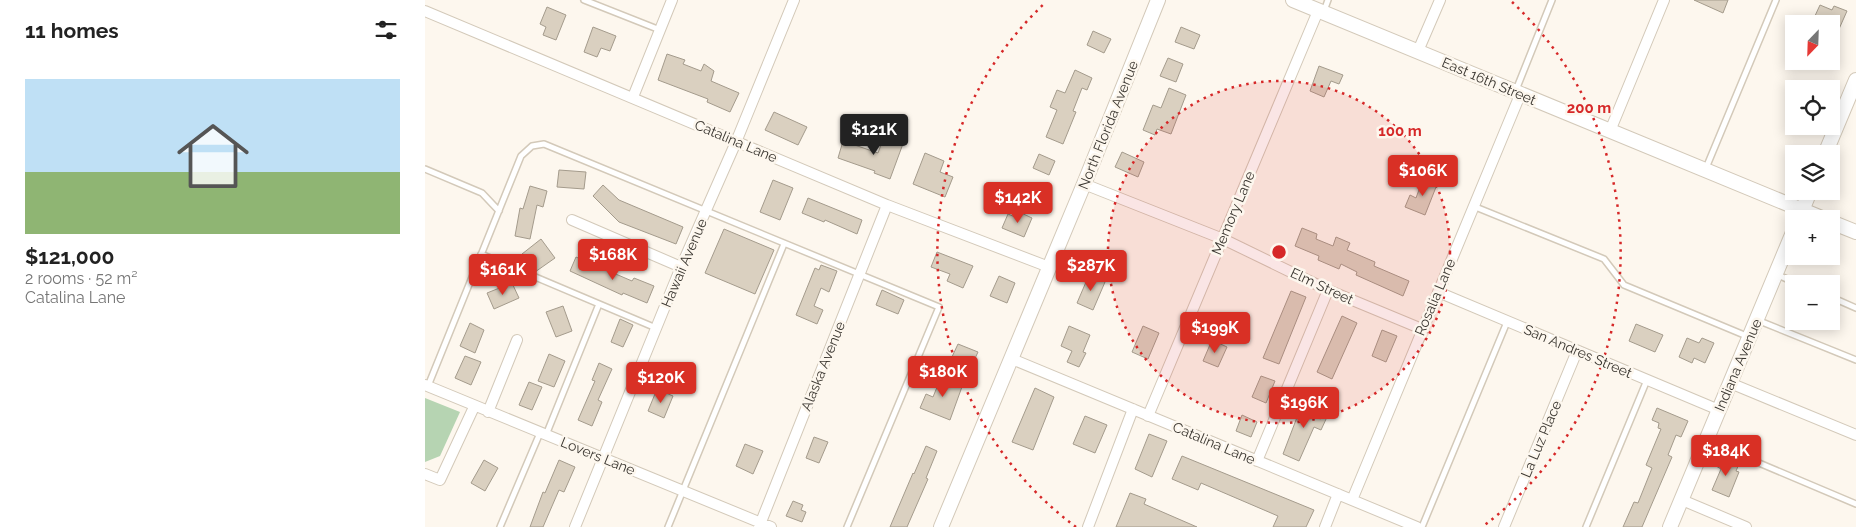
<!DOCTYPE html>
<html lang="en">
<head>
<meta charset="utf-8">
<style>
	body { margin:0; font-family:Raleway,sans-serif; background:#f2f2f2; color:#222; height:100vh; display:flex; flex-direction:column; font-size:19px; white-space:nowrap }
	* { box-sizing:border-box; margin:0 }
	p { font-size:16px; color:#767676 }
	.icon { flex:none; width:28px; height:28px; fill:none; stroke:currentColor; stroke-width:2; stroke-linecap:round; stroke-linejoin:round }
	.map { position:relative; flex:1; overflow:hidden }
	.panel { display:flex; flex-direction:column; background:#fff; width:425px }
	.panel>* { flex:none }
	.needle { width:32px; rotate:203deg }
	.fabs { position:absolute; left:1360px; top:15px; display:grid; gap:10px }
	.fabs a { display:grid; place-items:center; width:55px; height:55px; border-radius:0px; background:#fff; box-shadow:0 2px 12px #0003; font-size:25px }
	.price { position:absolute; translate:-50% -42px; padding:0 11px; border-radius:5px; background:#d93025; color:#fff; font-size:16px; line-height:32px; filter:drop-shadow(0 1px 2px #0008) }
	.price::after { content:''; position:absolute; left:50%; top:30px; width:15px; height:11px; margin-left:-8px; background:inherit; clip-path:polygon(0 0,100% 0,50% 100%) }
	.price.active { background:#222; color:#fff }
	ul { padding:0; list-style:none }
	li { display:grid; align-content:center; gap:10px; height:265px; padding:0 25px }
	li+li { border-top:1px solid #e0e0e0 }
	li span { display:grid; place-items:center; height:155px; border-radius:0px; color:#555 }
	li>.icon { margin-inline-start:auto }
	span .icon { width:90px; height:90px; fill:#fffc; stroke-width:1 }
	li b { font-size:21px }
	h2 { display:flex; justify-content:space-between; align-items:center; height:60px; padding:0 25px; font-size:21px }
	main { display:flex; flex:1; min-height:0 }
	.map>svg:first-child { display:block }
	.park { fill:#b6d4b2 }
	.building { fill:#dad0c0; stroke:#a49b8c }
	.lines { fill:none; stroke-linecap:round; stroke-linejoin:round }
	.lane-casing { stroke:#d3c9b9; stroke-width:8 }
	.street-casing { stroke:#d3c9b9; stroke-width:12 }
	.secondary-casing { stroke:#d3c9b9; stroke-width:16 }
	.lane { stroke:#fff; stroke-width:5 }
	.street { stroke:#fff; stroke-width:10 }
	.secondary { stroke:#fff; stroke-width:14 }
	.ring { fill:none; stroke:#d62828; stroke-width:2.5; stroke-dasharray:2.5 5 }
	.labels { text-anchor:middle; stroke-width:5; stroke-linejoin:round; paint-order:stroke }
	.street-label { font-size:14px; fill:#3b3731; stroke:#fdf7ee }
	.centre { fill:#d62828; stroke:#fdf7ee; stroke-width:2.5 }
	.ring-label { font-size:15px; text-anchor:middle; font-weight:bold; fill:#d62828; stroke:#fdf7ee; stroke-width:5; stroke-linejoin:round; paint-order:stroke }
</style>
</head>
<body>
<main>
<section class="panel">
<h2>11 homes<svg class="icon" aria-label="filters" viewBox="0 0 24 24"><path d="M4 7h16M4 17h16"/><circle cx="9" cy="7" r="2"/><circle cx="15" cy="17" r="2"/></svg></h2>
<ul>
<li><span style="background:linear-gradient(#bfe0f5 60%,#8fb573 0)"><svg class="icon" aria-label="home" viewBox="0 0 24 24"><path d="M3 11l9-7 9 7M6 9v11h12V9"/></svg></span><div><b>$121,000</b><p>2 rooms · 52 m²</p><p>Catalina Lane</p></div></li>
</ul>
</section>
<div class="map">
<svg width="1431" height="527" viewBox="0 0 1431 527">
	<rect width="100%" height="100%" fill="#fdf7ee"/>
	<path class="park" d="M0,398L35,412L15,456L0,462Z"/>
	<path class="building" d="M1269,0H1303L1298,13Z
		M1395,5L1407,10L1409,6L1422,11L1406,47V24L1389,18Z
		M122,7L141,15L131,40L118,35L121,27L115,24Z
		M168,27L191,36L185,51L176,48L172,57L159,52Z
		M756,27L775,35L769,49L750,42Z
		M668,31L686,39L679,53L662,45Z
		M242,54L260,60L258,64L276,71L279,64L289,71L286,81L314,93L305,112L282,102L283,99L233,80Z
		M743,58L758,64L751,82L735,76Z
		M894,66L918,75L914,84L906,81L899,97L885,91Z
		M650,70L667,78L662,90L657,88L648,111L651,112L638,144L621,137L632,110L625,107L632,90L640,93Z
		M744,88L761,95L746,134L732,129L730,135L718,130L728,105L736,108Z
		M349,112L382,127L373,145L340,130Z
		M460,134L479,141L465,179L449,173L450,171L413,158L418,141L453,153Z
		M697,152L719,162L713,177L690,167Z
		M500,153L519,161L515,172L528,177L520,197L488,184Z
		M614,154L630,161L624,175L608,168Z
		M134,170L161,172L159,189L132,187Z
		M999,176L1013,182L1000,215L980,207L985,195L991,198Z
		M348,180L368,188L355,220L335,212Z
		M178,185L194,200L258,227L251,244L194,222L168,196Z
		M105,186L122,191L118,207L112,205L105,239L90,236L95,208L98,209Z
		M383,198L437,220L432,234L400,220L399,222L377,213Z
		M592,211L607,218L599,237L577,228L583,214L590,217Z
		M877,228L892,234L891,239L908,246L911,237L925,243L922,250L950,262L949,266L984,281L978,296L931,275L932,272L916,264L914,269L893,260L894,256L870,246Z
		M299,229L349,250L330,294L280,273Z
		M116,239L130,258L110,272L97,254Z
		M512,252L548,266L538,288L522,281L525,274L506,267Z
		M151,257L207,281L209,278L229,286L222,303L198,293L197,295L145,271Z
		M396,265L412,271L404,292L396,288L389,306L398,310L392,324L371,315L390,268L394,270Z
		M664,275L680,282L668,310L652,303Z
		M574,276L590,283L582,303L565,296Z
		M87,283L94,298L69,309L62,293Z
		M457,290L479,300L473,314L451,305Z
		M866,291L881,297L854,364L838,358Z
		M138,306L147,331L131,337L121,312Z
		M917,316L932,323L907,379L892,372Z
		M195,319L208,325L198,347L186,342Z
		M45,323L59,330L50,353L35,346Z
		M1211,324L1238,335L1230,352L1204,341Z
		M644,326L665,335L658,352L661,353L654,367L642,362L647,351L636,346Z
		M718,326L734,333L723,359L707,352Z
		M957,330L972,336L961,362L947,356Z
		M1262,338L1274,343L1277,338L1289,343L1280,363L1269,358L1267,363L1254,357Z
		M787,340L802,347L793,367L778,361Z
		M533,344L553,352L546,367L526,359Z
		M124,354L140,361L129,387L113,381Z
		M40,356L56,362L46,385L30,378Z
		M174,363L187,369L173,400L177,402L167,426L153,420L170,381L167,380Z
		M517,375L538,384L525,420L495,408L501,394L508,397Z
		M836,376L850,381L841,403L827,397Z
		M104,382L117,387L107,410L94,405Z
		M610,388L629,397L608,450L587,442Z
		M232,389L248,396L239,418L223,411Z
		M879,399L895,406L892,413L902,417L896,430L889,427L874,461L858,454Z
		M1232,408L1263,421L1256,437L1251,435L1243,455L1247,457L1217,527H1198L1209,502L1213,503L1227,468L1221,465L1236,429L1233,428L1234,423L1227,420Z
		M817,415L832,422L826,437L811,431Z
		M660,416L682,425L670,453L648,444Z
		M724,434L742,441L727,477L710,469Z
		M389,437L403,442L394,463L381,458Z
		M320,444L338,451L328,474L311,466Z
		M501,446L512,451L501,478L503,479L482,527H465L488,473L489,474Z
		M757,456L889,510L881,527H848L853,516L776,483L773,490L747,479Z
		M1295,456L1314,464L1311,471L1314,472L1304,497L1287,490L1296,469L1291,466Z
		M59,460L73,468L60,491L46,483Z
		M134,460L150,467L139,492L134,490L118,527H105L118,492L120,493Z
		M705,493L721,499L719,504L772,527H691Z
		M368,501L378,505L376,510L381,512L377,522L361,516Z"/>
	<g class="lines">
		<g class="lane-casing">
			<path id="lane" d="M159,0L235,30
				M899,11L903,0
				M1091,90L1127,0
				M1281,168L1351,0
				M0,169L57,193L74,211
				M1048,206L1179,259L1199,285L1324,337
				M56,254L231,328
				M1353,275L1373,284
				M1406,297L1431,308
				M1332,320L1431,360
				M3,386L96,156L107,146L119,144L514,307L422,527
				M121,435L174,304
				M1282,441L1431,504
				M75,527L115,433
				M243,527L359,244
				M997,527L1082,322
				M1161,527L1222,380"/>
		</g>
		<g class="street-casing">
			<path id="street" d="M0,11L462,205L624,267
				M993,51L1015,0
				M208,97L247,0
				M1185,131L1239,0
				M659,184L798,239L903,290L997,329
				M147,220L256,267
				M1013,292L1294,410
				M587,359L992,527
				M1305,383L1431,435
				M0,385L346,527
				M63,412L92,340
				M723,416L893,11
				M832,461L903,290
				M0,474L15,480L49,407
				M927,500L1095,95
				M1257,500L1321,527
				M150,527L256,267L311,142L369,0
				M334,527L462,205
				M663,527L708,409
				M900,527L913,494
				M1079,527L1152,351"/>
		</g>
		<g class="secondary-casing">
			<path id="secondary" d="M868,0L1399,219
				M1400,154L1431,80
				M1374,218L1385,191
				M1406,222L1431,232
				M516,527L659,184L733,0
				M1245,527L1369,230"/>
		</g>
		<use href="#lane" class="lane"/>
		<use href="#street" class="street"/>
		<use href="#secondary" class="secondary"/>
	</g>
	<circle cx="854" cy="252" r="171" fill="#d62828" fill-opacity=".12"/>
	<g class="ring">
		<circle cx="854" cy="252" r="171"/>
		<path d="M651 527A342 342 0 0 1 621 2M1087 2A342 342 0 0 1 1057 527"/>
	</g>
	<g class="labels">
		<g class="street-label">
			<text transform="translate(1064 81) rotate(23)" y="5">East 16th Street</text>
			<text transform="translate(683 125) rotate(-68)" y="5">North Florida Avenue</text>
			<text transform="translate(311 141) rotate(23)" y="5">Catalina Lane</text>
			<text transform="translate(808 213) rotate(-67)" y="5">Memory Lane</text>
			<text transform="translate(259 263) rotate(-67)" y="5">Hawaii Avenue</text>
			<text transform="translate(897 286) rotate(25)" y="5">Elm Street</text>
			<text transform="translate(1010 297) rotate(-67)" y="5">Rosalia Lane</text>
			<text transform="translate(1153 351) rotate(23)" y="5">San Andres Street</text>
			<text transform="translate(1313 365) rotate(-67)" y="5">Indiana Avenue</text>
			<text transform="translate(398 366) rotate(-68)" y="5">Alaska Avenue</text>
			<text transform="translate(1116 439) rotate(-67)" y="5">La Luz Place</text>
			<text transform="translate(789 443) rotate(23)" y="5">Catalina Lane</text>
			<text transform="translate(173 456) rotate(22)" y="5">Lovers Lane</text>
		</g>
	</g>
	<circle cx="854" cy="252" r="8" class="centre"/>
	<g class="ring-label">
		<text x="1164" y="113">200 m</text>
		<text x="975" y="136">100 m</text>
	</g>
</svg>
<div class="fabs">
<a><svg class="needle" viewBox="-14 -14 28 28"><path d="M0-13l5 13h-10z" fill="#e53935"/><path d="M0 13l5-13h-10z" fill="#767676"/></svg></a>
<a><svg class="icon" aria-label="locate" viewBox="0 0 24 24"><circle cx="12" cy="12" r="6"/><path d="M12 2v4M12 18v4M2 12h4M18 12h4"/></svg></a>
<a><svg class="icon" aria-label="layers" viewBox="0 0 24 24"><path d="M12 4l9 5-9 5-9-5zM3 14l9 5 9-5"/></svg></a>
<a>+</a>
<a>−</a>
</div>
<b class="price active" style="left:449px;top:156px">$121K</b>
<b class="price" style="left:998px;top:197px">$106K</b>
<b class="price" style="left:593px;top:224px">$142K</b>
<b class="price" style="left:188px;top:281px">$168K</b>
<b class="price" style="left:666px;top:292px">$287K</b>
<b class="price" style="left:78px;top:296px">$161K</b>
<b class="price" style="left:790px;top:354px">$199K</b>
<b class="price" style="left:518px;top:398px">$180K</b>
<b class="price" style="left:236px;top:404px">$120K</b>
<b class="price" style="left:879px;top:429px">$196K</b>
<b class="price" style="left:1301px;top:477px">$184K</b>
</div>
</main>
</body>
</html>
